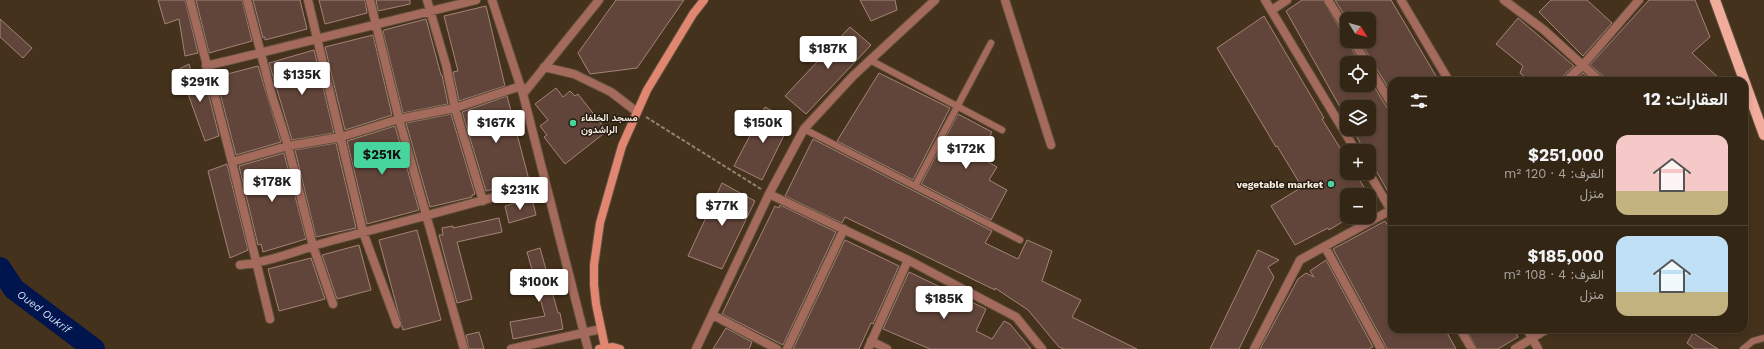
<!DOCTYPE html>
<html lang="ar">
<head>
<meta charset="utf-8">
<style>
	body { margin:0; font-family:"Work Sans",Vazirmatn,sans-serif; background:#3c2e1e; color:#f1f3f6; direction:rtl; height:100vh; display:flex; flex-direction:column; font-size:15px; white-space:nowrap }
	* { box-sizing:border-box; margin:0 }
	p { font-size:13px; color:#a9a5a0 }
	.icon { flex:none; width:22px; height:22px; fill:none; stroke:currentColor; stroke-width:2; stroke-linecap:round; stroke-linejoin:round }
	.map { position:relative; flex:1; overflow:hidden; direction:ltr }
	.panel { position:absolute; left:1388px; top:77px; width:360px; height:256px; display:flex; flex-direction:column; background:#342615; border-radius:12px; box-shadow:0 2px 6px #0003,0 0 0 1px #4e4334; direction:rtl }
	.panel>* { flex:none }
	.needle { width:26px; rotate:127deg }
	.controls { position:absolute; left:1340px; top:12px; display:grid; gap:8px }
	.controls a { display:grid; place-items:center; width:36px; height:36px; border-radius:8px; background:#342615; box-shadow:0 2px 6px #0003,0 0 0 1px #4e4334; font-size:20px }
	.price { position:absolute; translate:-50% -34px; padding:0 9px; border-radius:4px; background:#fff; color:#222; font-size:13px; line-height:26px; filter:drop-shadow(0 1px 2px #0008) }
	.price::after { content:''; position:absolute; left:50%; top:24px; width:12px; height:9px; margin-left:-6px; background:inherit; clip-path:polygon(0 0,100% 0,50% 100%) }
	.price.selected { background:#48d49d; color:#111 }
	ul { padding:0; list-style:none }
	li { display:flex; align-items:center; gap:12px; height:100px; padding:0 20px }
	li+li { border-top:1px solid #4e4334 }
	li span { display:grid; place-items:center; flex:none; width:112px; height:80px; border-radius:12px; color:#555 }
	li>.icon { margin-inline-start:auto }
	span .icon { width:48px; height:48px; fill:#fffc; stroke-width:1 }
	li b { font-size:17px }
	h2 { display:flex; justify-content:space-between; align-items:center; height:48px; padding:0 20px; font-size:17px }
	.map>svg:first-child { display:block }
	.lines { fill:none; stroke-linecap:round; stroke-linejoin:round }
	.river { stroke:#00144e; stroke-width:22 }
	.building { fill:#62453a; stroke:#a48378 }
	.lane-casing { stroke:#61503b; stroke-width:8 }
	.street-casing { stroke:#61503b; stroke-width:10 }
	.secondary-casing { stroke:#61503b; stroke-width:10 }
	.primary-casing { stroke:#61503b; stroke-width:12 }
	.path { stroke:#928270; stroke-width:2; stroke-dasharray:4 2; stroke-linecap:butt }
	.lane { stroke:#a46b5d; stroke-width:6 }
	.street { stroke:#a46b5d; stroke-width:8 }
	.secondary { stroke:#e18671; stroke-width:8 }
	.primary { stroke:#f2ac9b; stroke-width:10 }
	.poi-dot { fill:#48d49d; stroke:#241c12; stroke-width:1.5 }
	.labels { text-anchor:middle; stroke-width:3; stroke-linejoin:round; paint-order:stroke }
	.poi-label { font-size:10px; font-weight:bold; fill:#f7ebde; stroke:#241c12; text-anchor:start }
	.water-label { font-size:11px; font-style:italic; fill:#d3ddf0; stroke:#241c12 }
</style>
</head>
<body>
<div class="map">
<svg width="1764" height="349" viewBox="0 0 1764 349">
	<rect width="100%" height="100%" fill="#45321c"/>
	<g class="lines">
		<path class="river" id="s1" d="M0,268L14,289L94,349"/>
	</g>
	<path class="building" d="M158,0H185L198,53L185,56L179,19L165,24Z
		M196,0H242L252,41L209,53Z
		M253,0H300L307,29L265,40V37L263,38Z
		M319,0H365L367,13L325,24Z
		M376,0H410V4L378,11Z
		M616,0H684L637,68L590,74L578,53Z
		M860,0H895L897,10L871,21Z
		M1302,0H1323L1360,63H1347V85H1369V78L1387,108L1392,110V199L1369,158V151H1365L1352,129H1369V107H1340L1286,11Z
		M1335,0H1391L1439,81H1392V94L1360,41H1369V19H1347Z
		M1551,0H1587L1612,23L1583,56L1539,12Z
		M1649,0H1695L1710,37L1692,53L1722,81H1605L1604,77L1590,65Z
		M486,6L505,86L459,101L453,72L458,71L444,16Z
		M1264,16L1324,118L1322,119L1347,159V173H1355L1369,195H1347V219L1329,230L1328,228L1295,245L1271,206L1302,187L1277,146L1276,147L1217,48Z
		M1518,18L1574,66L1562,77L1561,81H1530L1520,73L1523,66L1496,44Z
		M0,19L32,48L23,58L0,37Z
		M426,19L441,75H442L448,104L403,113L383,32L384,30Z
		M850,27L871,45L806,114L785,96Z
		M373,35L392,115L345,130L325,47Z
		M314,50L334,133L292,140L269,63Z
		M189,64L193,78L204,76L219,136L205,141L179,69Z
		M258,66L281,142L236,155L216,77Z
		M879,73L950,108L913,180L837,141Z
		M1583,73L1592,81H1574Z
		M556,88L563,97L570,91L575,96L578,94L607,131L565,164L544,137L547,135L540,126L548,120L535,104Z
		M507,96L529,180L486,191L462,112Z
		M765,107L791,121L762,180L734,166Z
		M451,114L475,194L472,195V197L430,207L406,123Z
		M958,114L992,132L979,157L997,167L989,180L1007,190L991,220L921,184Z
		M395,126L419,210L367,224L347,141Z
		M813,139L992,231L985,243L1018,259L1027,240L1052,251L1042,281L1081,300L1072,317L1137,349H1064L1059,347L1028,310L995,288V290L845,217L842,223L785,196Z
		M336,143L356,228L316,237L295,150Z
		M284,153L306,239L263,252L261,244L258,245L239,166Z
		M227,164L248,250L230,258L208,171Z
		M722,183L755,201L722,269L688,256Z
		M532,199L536,215L509,223L505,206Z
		M780,205L836,232L783,345L722,314L775,206L779,208Z
		M499,218L502,232L457,242L472,299L457,303L439,235H443L442,228L453,226V228Z
		M1385,221L1392,233V329H1445L1456,349H1387L1383,341L1333,249Z
		M417,230L441,320L403,330L379,240Z
		M845,240L899,266L873,324L871,323L859,349H793Z
		M359,245L371,290L337,299L322,255Z
		M540,248L558,313H560L563,329L513,339L510,322L545,316L527,252Z
		M1258,250L1279,260L1268,267L1274,277L1239,349H1210Z
		M311,258L325,299L279,311L268,269Z
		M1326,260L1373,347L1369,349H1260L1298,279L1306,273L1314,277L1310,271Z
		M909,272L986,309L976,331L992,339L1004,321L1010,324L1031,349H930L883,329Z
		M726,328L752,342L749,349H713Z
		M1466,329H1514L1518,337L1498,349H1477Z
		M479,332L484,349H469L466,335Z
		M1693,333L1718,349H1695L1687,343Z"/>
	<g class="lines">
		<g class="lane-casing">
			<path id="lane" d="M870,60L1002,130
				M804,129L915,186L991,43
				M915,186L1020,240
				M1743,349L1753,341L1764,338"/>
		</g>
		<g class="street-casing">
			<path id="street" d="M190,0L232,162L270,319
				M247,0L272,96L288,146L313,246L333,304
				M308,0L363,232L397,324
				M370,0L399,119L464,349
				M427,0L446,65L455,108L483,201
				M492,0L523,94L588,349
				M1005,0L1051,145
				M1265,0L1356,151
				M1328,0L1347,30
				M1401,0L1449,81
				M1504,0L1544,30L1600,81
				M1272,10L1287,0
				M1353,41L1367,63
				M206,66L476,0
				M544,67L574,74L611,92L637,112
				M1369,67L1392,105
				M1566,81L1583,65L1639,0
				M523,94L599,0
				M232,162L288,146L341,137L399,119L455,108L521,86
				M1369,173L1392,212
				M769,194L908,260L1016,317L1042,349
				M1325,247L1381,349
				M240,265C272,262 303,248 334,240C405,221 475,203 545,183
				M713,315L777,349
				M1460,329L1472,349
				M1527,329L1538,349
				M871,341L887,349
				M511,349L601,329
				M696,349L769,194L804,129L853,76L935,0
				M787,349L844,229
				M868,349L908,260
				M1254,349L1300,260L1391,210
				M1515,349L1547,329"/>
		</g>
		<g class="secondary-casing">
			<path id="secondary" d="M605,347L596,304L594,285V265L600,223L622,146L647,90L693,14L704,0
				M599,349L613,347L620,349"/>
		</g>
		<g class="primary-casing">
			<path id="primary" d="M1715,0L1764,135"/>
		</g>
		<path class="path" d="M646,117L761,189"/>
		<use href="#lane" class="lane"/>
		<use href="#street" class="street"/>
		<use href="#secondary" class="secondary"/>
		<use href="#primary" class="primary"/>
	</g>
	<g class="poi-dot">
		<circle cx="573" cy="123" r="4"/>
		<circle cx="1331" cy="184" r="4"/>
	</g>
	<g class="labels">
		<g class="poi-label">
			<text x="581" y="121">مسجد الخلفاء<tspan x="581" dy="12">الراشدون</tspan></text>
			<text x="1323" y="188" text-anchor="end">vegetable market</text>
		</g>
		<g class="water-label">
			<text dy="4" stroke="none"><textPath href="#s1" startOffset="63">Oued Oukrif</textPath></text>
		</g>
	</g>
</svg>
<div class="controls">
<a><svg class="needle" viewBox="-14 -14 28 28"><path d="M0-13l5 13h-10z" fill="#e53935"/><path d="M0 13l5-13h-10z" fill="#a9a5a0"/></svg></a>
<a><svg class="icon" aria-label="locate" viewBox="0 0 24 24"><circle cx="12" cy="12" r="6"/><path d="M12 2v4M12 18v4M2 12h4M18 12h4"/></svg></a>
<a><svg class="icon" aria-label="layers" viewBox="0 0 24 24"><path d="M12 4l9 5-9 5-9-5zM3 14l9 5 9-5"/></svg></a>
<a>+</a>
<a>−</a>
</div>
<b class="price" style="left:828px;top:70px">$187K</b>
<b class="price" style="left:302px;top:96px">$135K</b>
<b class="price" style="left:200px;top:103px">$291K</b>
<b class="price" style="left:496px;top:144px">$167K</b>
<b class="price" style="left:763px;top:144px">$150K</b>
<b class="price" style="left:966px;top:170px">$172K</b>
<b class="price selected" style="left:382px;top:176px">$251K</b>
<b class="price" style="left:272px;top:203px">$178K</b>
<b class="price" style="left:520px;top:211px">$231K</b>
<b class="price" style="left:722px;top:227px">$77K</b>
<b class="price" style="left:539px;top:303px">$100K</b>
<b class="price" style="left:944px;top:320px">$185K</b>
<section class="panel">
<h2>العقارات: 12<svg class="icon" aria-label="filters" viewBox="0 0 24 24"><path d="M4 7h16M4 17h16"/><circle cx="9" cy="7" r="2"/><circle cx="15" cy="17" r="2"/></svg></h2>
<ul>
<li><span style="background:linear-gradient(#f6c9c9 70%,#c2b280 0)"><svg class="icon" aria-label="home" viewBox="0 0 24 24"><path d="M3 11l9-7 9 7M6 9v11h12V9"/></svg></span><div><b>$251,000</b><p>الغرف: 4 · 120 m²</p><p>منزل</p></div></li>
<li><span style="background:linear-gradient(#bfe0f5 70%,#c2b280 0)"><svg class="icon" aria-label="home" viewBox="0 0 24 24"><path d="M3 11l9-7 9 7M6 9v11h12V9"/></svg></span><div><b>$185,000</b><p>الغرف: 4 · 108 m²</p><p>منزل</p></div></li>
</ul>
</section>
</div>
</body>
</html>
